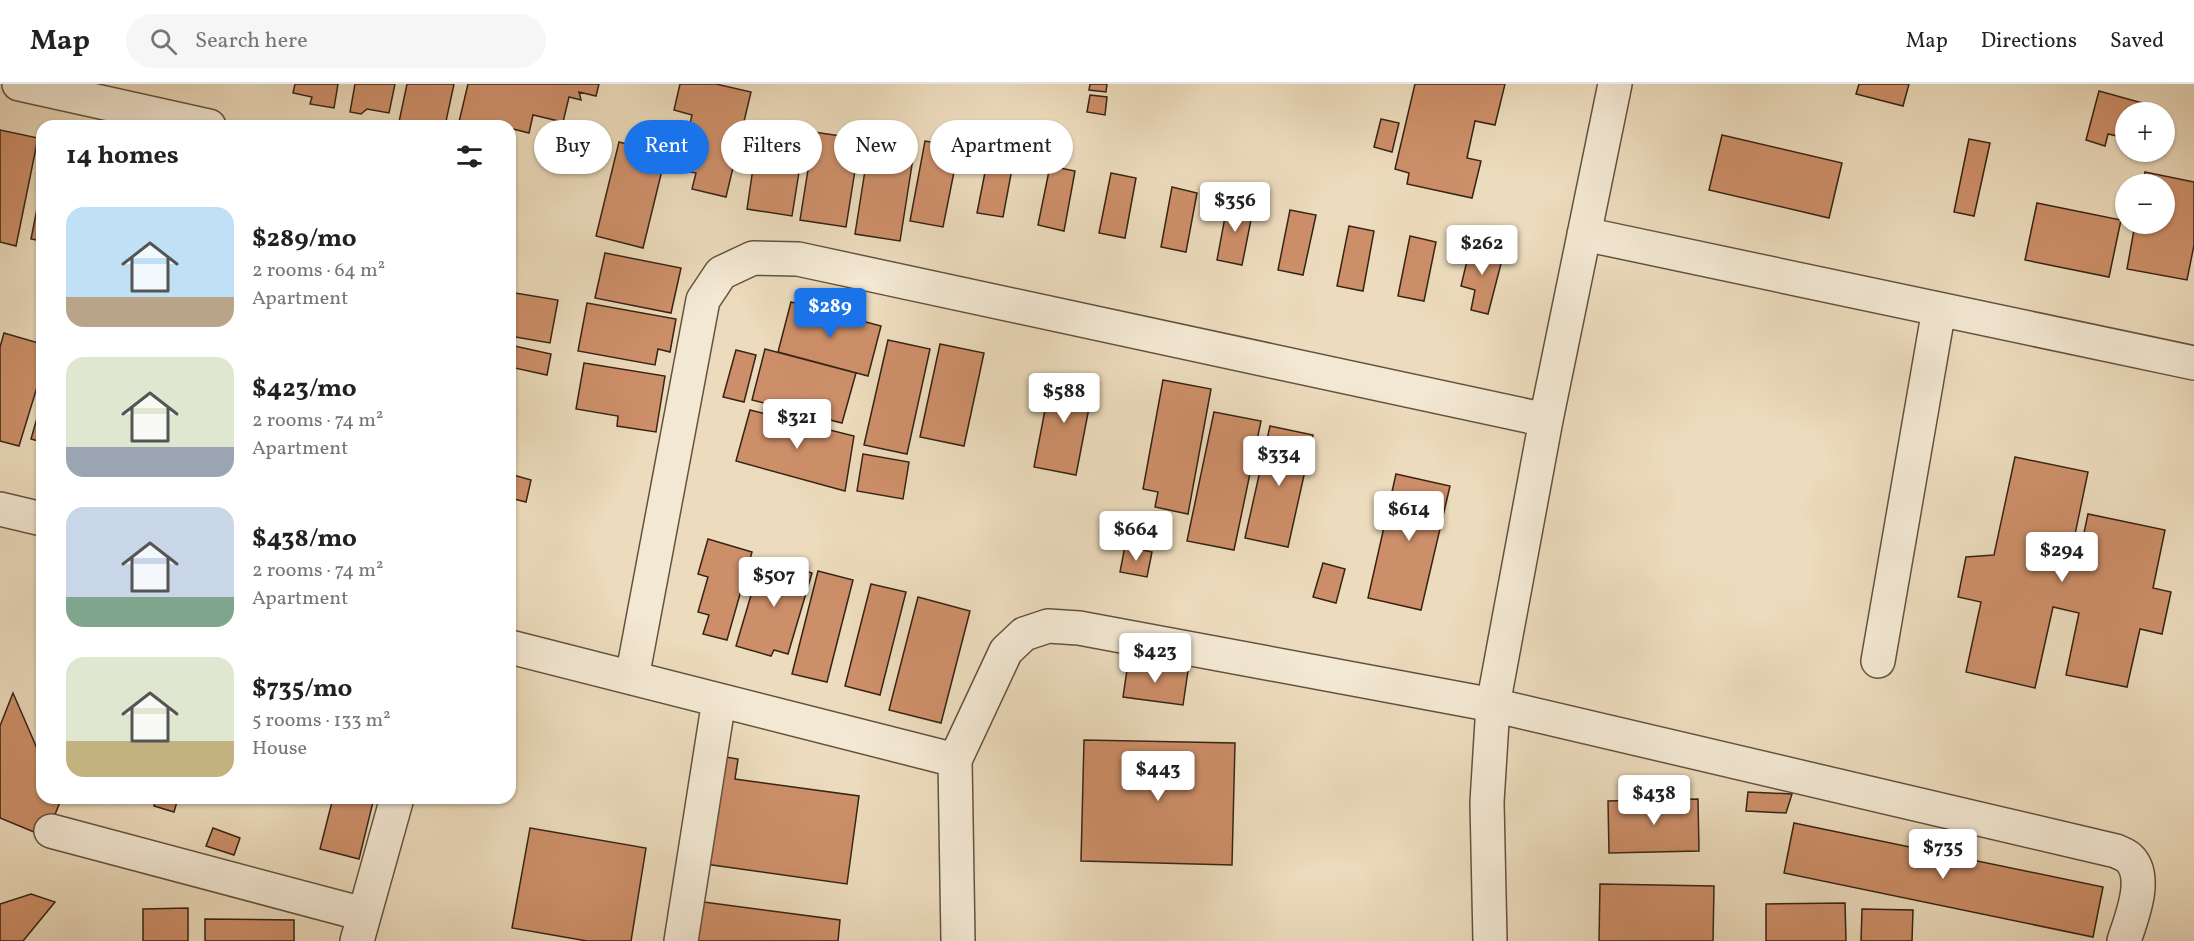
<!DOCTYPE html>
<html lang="en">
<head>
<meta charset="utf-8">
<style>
	body { margin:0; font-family:Vollkorn,serif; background:#f6f6f6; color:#222; height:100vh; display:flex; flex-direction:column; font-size:22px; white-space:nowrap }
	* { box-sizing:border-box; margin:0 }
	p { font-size:20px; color:#767676 }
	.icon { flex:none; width:33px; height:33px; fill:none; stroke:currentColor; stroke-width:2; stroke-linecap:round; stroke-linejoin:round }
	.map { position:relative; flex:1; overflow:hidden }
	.panel { position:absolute; left:36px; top:36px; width:480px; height:684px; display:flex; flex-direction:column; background:#fff; border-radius:18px; box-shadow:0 2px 4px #0004 }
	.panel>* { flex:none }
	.hud { position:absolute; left:534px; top:36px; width:570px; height:54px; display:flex; gap:12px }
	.controls { position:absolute; left:2115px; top:18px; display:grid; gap:12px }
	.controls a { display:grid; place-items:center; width:60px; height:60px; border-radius:50%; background:#fff; box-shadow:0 2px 4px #0004; font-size:30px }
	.price { position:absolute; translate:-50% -51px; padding:0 14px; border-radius:6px; background:#fff; color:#222; font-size:20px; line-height:39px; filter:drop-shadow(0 2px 3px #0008) }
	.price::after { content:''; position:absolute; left:50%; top:36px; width:18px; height:14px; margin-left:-9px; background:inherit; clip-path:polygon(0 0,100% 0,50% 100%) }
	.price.active { background:#1a73e8; color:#fff }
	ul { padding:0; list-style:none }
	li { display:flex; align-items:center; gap:18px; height:150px; padding:0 30px }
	li span { display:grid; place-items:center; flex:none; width:168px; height:120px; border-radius:18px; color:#555 }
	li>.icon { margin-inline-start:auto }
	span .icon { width:72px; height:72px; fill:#fffc; stroke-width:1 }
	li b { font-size:26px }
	h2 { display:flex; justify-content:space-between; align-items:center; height:72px; padding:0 30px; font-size:26px }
	.pill { padding:0 21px; border-radius:27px; background:#fff; box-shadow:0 2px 4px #0004; font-size:21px; line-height:54px }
	.pill.active { background:#1a73e8; color:#fff }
	header { display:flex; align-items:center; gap:36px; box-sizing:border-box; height:84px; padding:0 30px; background:#fff; border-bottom:2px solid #e0e0e0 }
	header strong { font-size:28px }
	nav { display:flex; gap:33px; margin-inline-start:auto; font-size:21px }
	.search { width:420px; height:54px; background:#f6f6f6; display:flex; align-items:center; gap:15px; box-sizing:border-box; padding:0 21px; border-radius:33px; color:#767676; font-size:22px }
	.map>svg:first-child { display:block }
	.building { fill:#cd8f69; stroke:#362415; stroke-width:1.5 }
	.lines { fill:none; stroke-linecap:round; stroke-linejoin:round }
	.minor-casing { stroke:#64523f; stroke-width:36 }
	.minor { stroke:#f3e8d3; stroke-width:33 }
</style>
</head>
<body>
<header>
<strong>Map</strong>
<div class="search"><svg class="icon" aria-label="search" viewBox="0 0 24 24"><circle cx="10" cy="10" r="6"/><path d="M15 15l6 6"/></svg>Search here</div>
<nav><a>Map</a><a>Directions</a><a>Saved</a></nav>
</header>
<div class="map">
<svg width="2194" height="857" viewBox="0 0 2194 857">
	<rect width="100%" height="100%" fill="#ecdbbc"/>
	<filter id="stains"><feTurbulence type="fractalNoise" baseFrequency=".00333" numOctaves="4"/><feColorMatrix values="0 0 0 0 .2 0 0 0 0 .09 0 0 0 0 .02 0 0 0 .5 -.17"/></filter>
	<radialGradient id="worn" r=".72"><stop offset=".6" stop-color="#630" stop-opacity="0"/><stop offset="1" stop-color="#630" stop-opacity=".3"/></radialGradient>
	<path class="building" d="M295,0H338L334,24L310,20L312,13L293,9Z
		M355,0H395L389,29L367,25L361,30L350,28Z
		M407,0H454L445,42H420L399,38Z
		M468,0H599L596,12L579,8L581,16L569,13L563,38L533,31L529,49L513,45L511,54L510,42H458Z
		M680,0H716L751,8L726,113L692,105L696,89L679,86L692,31L674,26Z
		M1090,0H1107L1106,8L1089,6Z
		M1415,0H1505L1495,41L1475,37L1467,74L1481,77L1472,114L1407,100L1409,89L1395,85Z
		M1859,0H1909L1903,22L1856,10Z
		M2099,7L2146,20L2143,28H2126V54L2108,50L2105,62L2086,56Z
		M1090,11L1107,13L1105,31L1087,28Z
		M1381,35L1399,39L1392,68L1374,63Z
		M760,37L806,44L792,132L747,125Z
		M561,44L591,51L583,81L553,74Z
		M0,46L38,54L16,162L0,158Z
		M814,48L860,55L846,143L800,136Z
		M1722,51L1842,79L1829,134L1709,106Z
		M1969,55L1990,59L1974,132L1954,128Z
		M925,57L959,63L943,143L910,137Z
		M619,58L666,70L643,164L596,152Z
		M869,61L914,68L900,157L855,150Z
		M989,68L1014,74L1003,133L977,129Z
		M1050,82L1075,87L1064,147L1038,141Z
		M2145,88L2194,98V161L2187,196L2127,185L2135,140H2164V100H2143Z
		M1111,89L1136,94L1125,154L1099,149Z
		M42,100V157L31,155Z
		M1172,103L1197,109L1186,168L1161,163Z
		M1228,117L1254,121L1242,181L1217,176Z
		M2037,119L2121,136L2109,193L2025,176Z
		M1290,126L1316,131L1303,191L1278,186Z
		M1349,142L1374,147L1363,207L1337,202Z
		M1410,152L1436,158L1424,217L1398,212Z
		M1471,160L1504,168L1488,230L1471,226L1475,206L1461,202Z
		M605,169L681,184L671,229L595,214Z
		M515,209L558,216L550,259L510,252V237Z
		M791,218L881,242L868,292L778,268Z
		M587,219L676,235L670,268L658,265L655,281L578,267Z
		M4,249L42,260V287L19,362L0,357V263Z
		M888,256L930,265L907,370L864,361Z
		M940,260L984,269L964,362L920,353Z
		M510,261L551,270L547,291L510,283Z
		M765,265L856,289L842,339L752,316Z
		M736,266L756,271L744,318L723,313Z
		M584,279L665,292L656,348L617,342L618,332L576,325Z
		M1052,290L1094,298L1076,391L1034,383Z
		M1163,296L1211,305L1188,430L1155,423L1158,408L1143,405Z
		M42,317V358L31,355Z
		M750,326L854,352L845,407L736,377Z
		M1214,328L1261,337L1234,466L1187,457Z
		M1270,342L1313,351L1288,463L1245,454Z
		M863,370L909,378L903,415L857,407Z
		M2015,373L2088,388L2073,460L2081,463L2088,430L2165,446L2153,504L2171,508L2162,550L2140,545L2127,603L2066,591L2079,529L2053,523L2035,604L1966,588L1981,518L1958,513L1966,473L1994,471Z
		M510,390L531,396L526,418L510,414Z
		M1396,390L1450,402L1421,526L1368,514Z
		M708,455L752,468L727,556L703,550L709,531L698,528L708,493L698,490Z
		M1125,462L1152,468L1147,493L1120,488Z
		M762,474L812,489L788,570L774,566L771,572L736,562Z
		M1323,479L1345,485L1336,519L1313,513Z
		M818,487L853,496L827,598L792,590Z
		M871,500L906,508L880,611L845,602Z
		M918,513L970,527L941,639L889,626Z
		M1128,579L1188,587L1183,621L1123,613Z
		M13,609L42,676V714H58L60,718L46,753L0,734V642Z
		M1084,656L1235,659L1232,781L1081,777Z
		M714,671L738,675L735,695L859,712L847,800L698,779Z
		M1748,708L1792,710L1786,729L1746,727Z
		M156,714H178L174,728L154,722Z
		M333,714H374L359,775L320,765Z
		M1698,715L1699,767L1609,769L1608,717Z
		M1794,739L2103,803L2093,853L1784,789Z
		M213,744L240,754L234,771L206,762Z
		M530,744L646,764L631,857H587L512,844Z
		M1600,800L1714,802L1713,857H1599Z
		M31,810L55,818L23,857H0V820Z
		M696,817L840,836L838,857H691Z
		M1845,819L1846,857H1766V820Z
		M188,824V857H143V825Z
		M1862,825L1913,826L1912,857H1861Z
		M205,835L294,836V857H205Z"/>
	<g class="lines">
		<g class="minor-casing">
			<path id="minor" d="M19,0L209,42
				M1584,150L2194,279
				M0,425L42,435
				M510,563L955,676L958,857
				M1878,577L1939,225
				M632,594L703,216L721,189L753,174L798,175L1546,336
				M955,676L1006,567L1024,550L1048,542L1079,544L1493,621L2116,767C2120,769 2126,771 2129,774C2149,793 2131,835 2124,857
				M51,747L363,830
				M357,857L397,714
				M681,857L719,616
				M1490,857L1487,718L1493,621L1546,336L1615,0"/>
		</g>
		<use href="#minor" class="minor"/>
	</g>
	<rect width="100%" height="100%" filter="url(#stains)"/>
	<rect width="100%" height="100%" fill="url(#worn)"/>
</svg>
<div class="controls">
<a>+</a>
<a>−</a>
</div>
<b class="price" style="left:1235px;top:149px">$356</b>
<b class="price" style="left:1482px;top:192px">$262</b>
<b class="price active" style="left:830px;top:255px">$289</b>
<b class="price" style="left:1064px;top:340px">$588</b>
<b class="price" style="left:797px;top:366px">$321</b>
<b class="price" style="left:1279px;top:403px">$334</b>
<b class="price" style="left:1409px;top:458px">$614</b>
<b class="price" style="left:1136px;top:478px">$664</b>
<b class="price" style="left:2062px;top:499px">$294</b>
<b class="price" style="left:774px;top:524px">$507</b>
<b class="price" style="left:1155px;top:600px">$423</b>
<b class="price" style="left:1158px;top:718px">$443</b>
<b class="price" style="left:1654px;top:742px">$438</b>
<b class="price" style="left:1943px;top:796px">$735</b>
<div class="hud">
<a class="pill">Buy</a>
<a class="pill active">Rent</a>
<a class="pill">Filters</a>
<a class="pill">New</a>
<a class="pill">Apartment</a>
</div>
<section class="panel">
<h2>14 homes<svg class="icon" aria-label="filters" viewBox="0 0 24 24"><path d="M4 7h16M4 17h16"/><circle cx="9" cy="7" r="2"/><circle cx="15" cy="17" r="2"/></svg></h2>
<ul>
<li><span style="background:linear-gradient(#bfe0f5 75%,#b9a48a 0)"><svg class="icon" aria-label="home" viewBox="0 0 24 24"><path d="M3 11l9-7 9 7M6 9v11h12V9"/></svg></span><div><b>$289/mo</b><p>2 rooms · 64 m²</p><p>Apartment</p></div></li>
<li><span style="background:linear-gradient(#dfe7d0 75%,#9aa5b1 0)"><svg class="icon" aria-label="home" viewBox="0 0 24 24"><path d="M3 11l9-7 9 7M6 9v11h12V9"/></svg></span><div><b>$423/mo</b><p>2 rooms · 74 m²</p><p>Apartment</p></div></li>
<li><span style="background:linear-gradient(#c9d6e8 75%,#7fa58c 0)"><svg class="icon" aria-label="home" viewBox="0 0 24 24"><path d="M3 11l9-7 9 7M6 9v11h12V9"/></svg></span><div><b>$438/mo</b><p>2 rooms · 74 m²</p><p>Apartment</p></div></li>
<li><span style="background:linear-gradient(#dfe7d0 70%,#c2b280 0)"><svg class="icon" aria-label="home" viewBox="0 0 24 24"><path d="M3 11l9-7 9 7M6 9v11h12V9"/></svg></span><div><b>$735/mo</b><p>5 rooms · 133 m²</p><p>House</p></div></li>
</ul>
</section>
</div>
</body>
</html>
